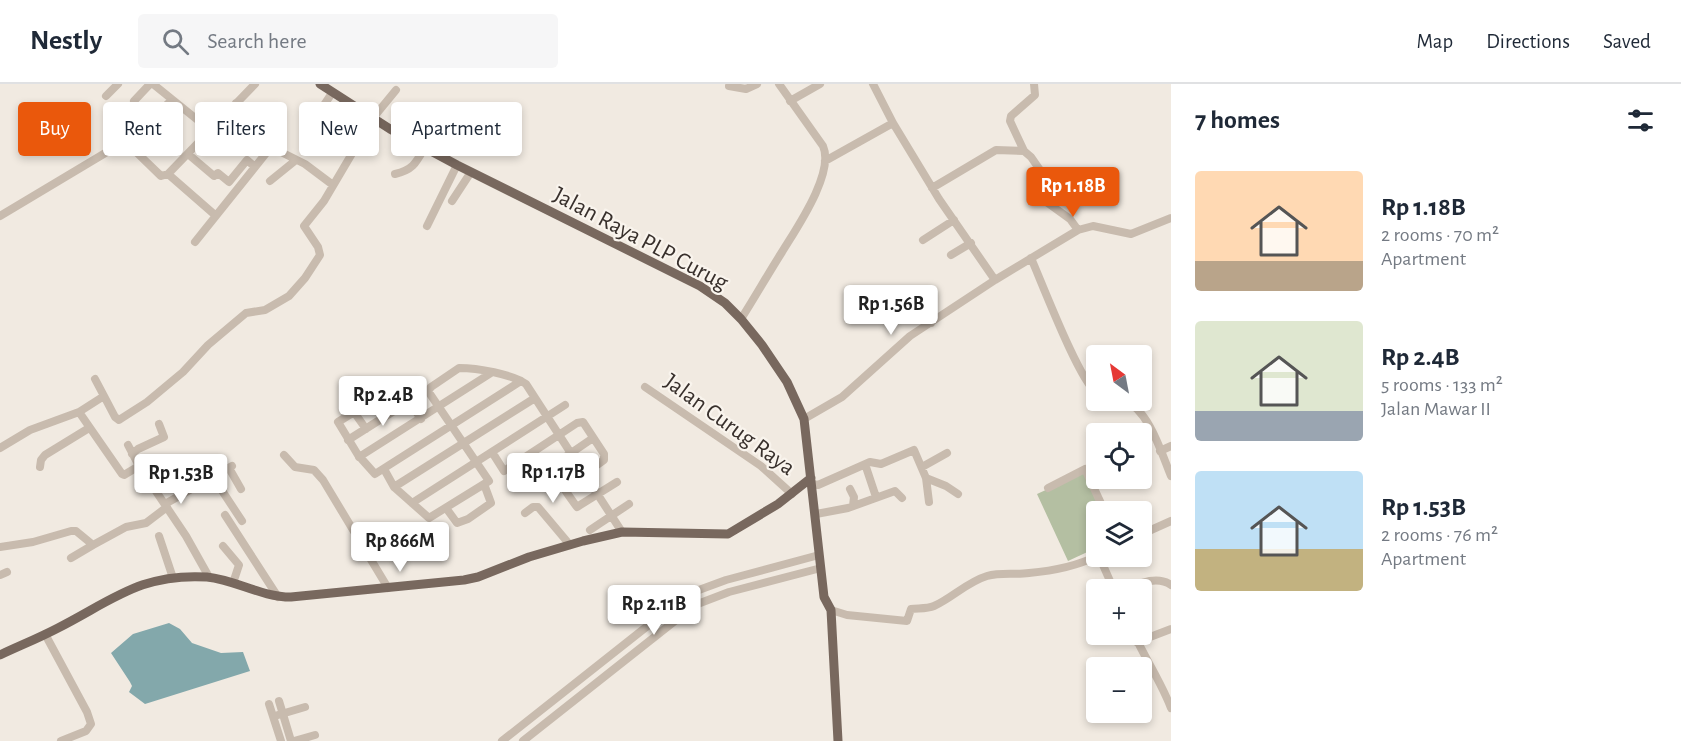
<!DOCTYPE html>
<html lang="en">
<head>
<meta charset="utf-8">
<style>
	body { margin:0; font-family:"Alegreya Sans",sans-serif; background:#f6f6f7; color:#1f2937; height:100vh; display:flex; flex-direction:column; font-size:22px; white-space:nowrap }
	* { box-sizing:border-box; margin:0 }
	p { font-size:20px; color:#747a83 }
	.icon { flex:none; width:33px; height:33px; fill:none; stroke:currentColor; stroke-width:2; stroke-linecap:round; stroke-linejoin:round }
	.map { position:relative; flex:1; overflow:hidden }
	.details { display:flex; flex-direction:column; background:#fff; width:510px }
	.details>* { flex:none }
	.banner { position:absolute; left:18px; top:18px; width:570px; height:54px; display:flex; gap:12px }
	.needle { width:39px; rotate:328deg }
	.buttons { position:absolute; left:1086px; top:261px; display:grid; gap:12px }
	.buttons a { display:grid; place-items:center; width:66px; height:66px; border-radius:6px; background:#fff; box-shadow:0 3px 9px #0003; font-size:30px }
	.price { position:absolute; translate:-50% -51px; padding:0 14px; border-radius:6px; background:#fff; color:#222; font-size:20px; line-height:39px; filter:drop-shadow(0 2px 3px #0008) }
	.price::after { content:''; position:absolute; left:50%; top:36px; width:18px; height:14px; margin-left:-9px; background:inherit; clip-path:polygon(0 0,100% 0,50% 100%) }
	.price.current { background:#ea580c; color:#fff }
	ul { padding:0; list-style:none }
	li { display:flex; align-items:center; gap:18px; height:150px; padding:0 24px }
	li span { display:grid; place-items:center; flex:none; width:168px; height:120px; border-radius:6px; color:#555 }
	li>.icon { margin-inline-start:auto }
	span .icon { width:72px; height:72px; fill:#fffc; stroke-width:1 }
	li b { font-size:26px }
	h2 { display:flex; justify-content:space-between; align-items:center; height:72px; padding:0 24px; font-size:26px }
	.tag { padding:0 21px; border-radius:6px; background:#fff; box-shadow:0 3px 9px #0003; font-size:21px; line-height:54px }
	.tag.current { background:#ea580c; color:#fff }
	header { display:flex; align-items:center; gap:36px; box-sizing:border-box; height:84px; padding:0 30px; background:#fff; border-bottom:2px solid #e0e1e3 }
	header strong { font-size:28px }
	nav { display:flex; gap:33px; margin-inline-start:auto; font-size:21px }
	.search { width:420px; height:54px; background:#f6f6f7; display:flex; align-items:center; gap:15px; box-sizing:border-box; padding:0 21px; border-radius:6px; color:#747a83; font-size:22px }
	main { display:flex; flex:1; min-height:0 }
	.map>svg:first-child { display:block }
	.green { fill:#b4bfa2 }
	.water { fill:#83a8ab }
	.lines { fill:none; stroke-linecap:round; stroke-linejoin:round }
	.minor { stroke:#c8bbae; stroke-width:8 }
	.major { stroke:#78685e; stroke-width:9 }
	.labels { text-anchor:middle; stroke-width:4.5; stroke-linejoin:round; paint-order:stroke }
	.street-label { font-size:24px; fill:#38302c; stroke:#f9f4ed }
</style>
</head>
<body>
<header>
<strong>Nestly</strong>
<div class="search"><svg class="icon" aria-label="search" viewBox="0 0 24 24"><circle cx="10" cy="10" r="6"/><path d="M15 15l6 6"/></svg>Search here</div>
<nav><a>Map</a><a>Directions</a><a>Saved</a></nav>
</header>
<main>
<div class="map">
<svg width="1171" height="657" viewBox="0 0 1171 657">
	<rect width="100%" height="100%" fill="#f1eae1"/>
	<path class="green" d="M1085,388L1103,427L1096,428V464L1068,477L1037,410Z"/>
	<path class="water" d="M169,539L180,545L192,559L221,569L243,568L250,587L145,620L129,608L132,602L130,598L111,569L133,550Z"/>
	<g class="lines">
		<path class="minor" d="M153,0L210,46
			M873,0L893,39
			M1034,0L1035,11L1011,32L1010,37L1024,67L1031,73L1040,86L1041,114L1070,135L1078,146
			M729,2L746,5L757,0
			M106,12L118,0
			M134,17L150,0
			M790,17L820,0
			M236,19L254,35L258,34L264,27
			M316,33L332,9
			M222,35L261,58L305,80L333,101
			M126,58L172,16
			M188,70L214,92L218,89L229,98L247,76L255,83
			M825,77L893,39L939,115L995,196
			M168,90L215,131
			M395,90C413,86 416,79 425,63
			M270,97L296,76
			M932,104L996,66L1024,67
			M452,117L471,88
			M0,132L122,59L126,58L131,63L161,92L168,90L255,0
			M427,142L457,81
			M923,156L954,136
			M195,158L271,63
			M951,171L971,159
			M1031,174C1042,199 1079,296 1096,308
			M924,207L931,227V239
			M741,235C755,213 768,190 782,168C796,145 835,89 823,62L779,0
			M95,295L104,312L79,328L122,390L124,391L139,382
			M645,303L761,382L792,410
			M104,312L115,333L119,336L122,334L147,318L183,288L208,261L246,229L265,226L289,212L305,194L320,171L318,163L304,142L324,117L373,34L396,6
			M1124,316C1149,326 1161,368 1171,392
			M804,335L842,313L910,252L995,196L1078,146L1093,142L1131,150L1171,134
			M366,345L354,328L338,338L358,371L375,390L521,297
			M593,354L555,380C553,392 570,413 577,423L617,398
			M348,356L408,318L411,320L421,335
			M128,361L139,382L186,452L209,493
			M0,364L30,346L79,328
			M1160,367L1171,362
			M492,368L504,387L577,339L583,338L604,370V376L565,404
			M132,370L138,365L164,353L159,340
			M284,371L295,383L314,386L323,396L388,504
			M359,373L491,289
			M865,380L876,413
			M165,382L183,410
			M40,383L41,376L45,371L89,344
			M922,383L947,369
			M229,384L241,405
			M384,385L394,403L535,314
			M213,393L242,437
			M926,394L946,402L958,410
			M812,400L818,401L870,378L881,380L914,366L926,394L929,418
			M394,403L429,434L489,397L428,307L431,303L459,284C477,284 512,290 526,300L622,448
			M1048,404L1085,385L1105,428
			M850,405L854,413L853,422
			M412,419L565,321
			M165,420L232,382
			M446,424L457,439L468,435L491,419L484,400
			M525,429L533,423H538L570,461
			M816,430L848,424L895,407L902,414
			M225,431L278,513
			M590,446L629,420
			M1142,450L1171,437
			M159,452L173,494
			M223,462L239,481L233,499
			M0,463L33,458L71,447H76L93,461L126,443L146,439L167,423
			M1099,472L1114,506
			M71,474L93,461
			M0,491L7,488
			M1126,506C1139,499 1158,492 1171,501
			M831,526L847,531L907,537L911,525C918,524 927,525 934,522C952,514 967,498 987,492C1001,488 1015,491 1029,489C1052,487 1077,482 1097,472
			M45,550L87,628L91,640L86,647L61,657
			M1134,550C1146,576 1161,598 1171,624
			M1137,558L1171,545
			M279,617L291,657
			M269,620L281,657
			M278,631L305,623
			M294,657L315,651
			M502,657L688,510L726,496L819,471
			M523,657L695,521L729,508L821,484"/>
		<path class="major" d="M320,0L390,45L457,81L700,202L725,219L741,235L762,261L787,298L804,335L824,513L831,526L838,657
			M0,571C19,562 39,554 58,544C113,516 141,489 207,493C236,496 261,513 291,513L464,496L478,493L529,473L583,457L622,448L728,450L778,420L811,394"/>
	</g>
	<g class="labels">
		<g class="street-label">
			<text transform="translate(641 154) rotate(28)" y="8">Jalan Raya PLP Curug</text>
			<text transform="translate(730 340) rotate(36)" y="8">Jalan Curug Raya</text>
		</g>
	</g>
</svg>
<div class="buttons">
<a><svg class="needle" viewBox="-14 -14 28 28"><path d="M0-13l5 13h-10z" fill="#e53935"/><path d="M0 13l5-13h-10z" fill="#747a83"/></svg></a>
<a><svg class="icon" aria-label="locate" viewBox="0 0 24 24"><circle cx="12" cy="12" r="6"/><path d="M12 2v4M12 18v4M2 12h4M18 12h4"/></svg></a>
<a><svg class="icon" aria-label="layers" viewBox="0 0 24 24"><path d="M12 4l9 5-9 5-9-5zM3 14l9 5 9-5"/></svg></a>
<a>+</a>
<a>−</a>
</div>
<b class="price current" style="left:1073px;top:134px">Rp 1.18B</b>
<b class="price" style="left:891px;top:252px">Rp 1.56B</b>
<b class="price" style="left:383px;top:343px">Rp 2.4B</b>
<b class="price" style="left:553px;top:420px">Rp 1.17B</b>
<b class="price" style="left:181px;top:421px">Rp 1.53B</b>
<b class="price" style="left:400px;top:489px">Rp 866M</b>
<b class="price" style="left:654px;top:552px">Rp 2.11B</b>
<div class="banner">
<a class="tag current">Buy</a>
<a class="tag">Rent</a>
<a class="tag">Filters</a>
<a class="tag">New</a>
<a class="tag">Apartment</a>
</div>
</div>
<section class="details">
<h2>7 homes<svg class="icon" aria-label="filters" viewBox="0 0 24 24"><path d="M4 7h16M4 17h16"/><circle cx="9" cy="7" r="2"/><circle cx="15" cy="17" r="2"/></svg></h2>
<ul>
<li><span style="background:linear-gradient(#ffd9b3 75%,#b9a48a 0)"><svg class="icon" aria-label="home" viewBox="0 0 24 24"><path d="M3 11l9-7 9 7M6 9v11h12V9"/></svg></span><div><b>Rp 1.18B</b><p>2 rooms · 70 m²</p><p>Apartment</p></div></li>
<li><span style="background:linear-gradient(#dfe7d0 75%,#9aa5b1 0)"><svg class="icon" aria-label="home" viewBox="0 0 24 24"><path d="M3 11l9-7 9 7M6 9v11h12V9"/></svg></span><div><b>Rp 2.4B</b><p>5 rooms · 133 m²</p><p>Jalan Mawar II</p></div></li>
<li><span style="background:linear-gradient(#bfe0f5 65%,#c2b280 0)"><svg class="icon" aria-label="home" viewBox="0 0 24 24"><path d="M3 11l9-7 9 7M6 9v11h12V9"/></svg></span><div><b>Rp 1.53B</b><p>2 rooms · 76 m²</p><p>Apartment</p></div></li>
</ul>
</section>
</main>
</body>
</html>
